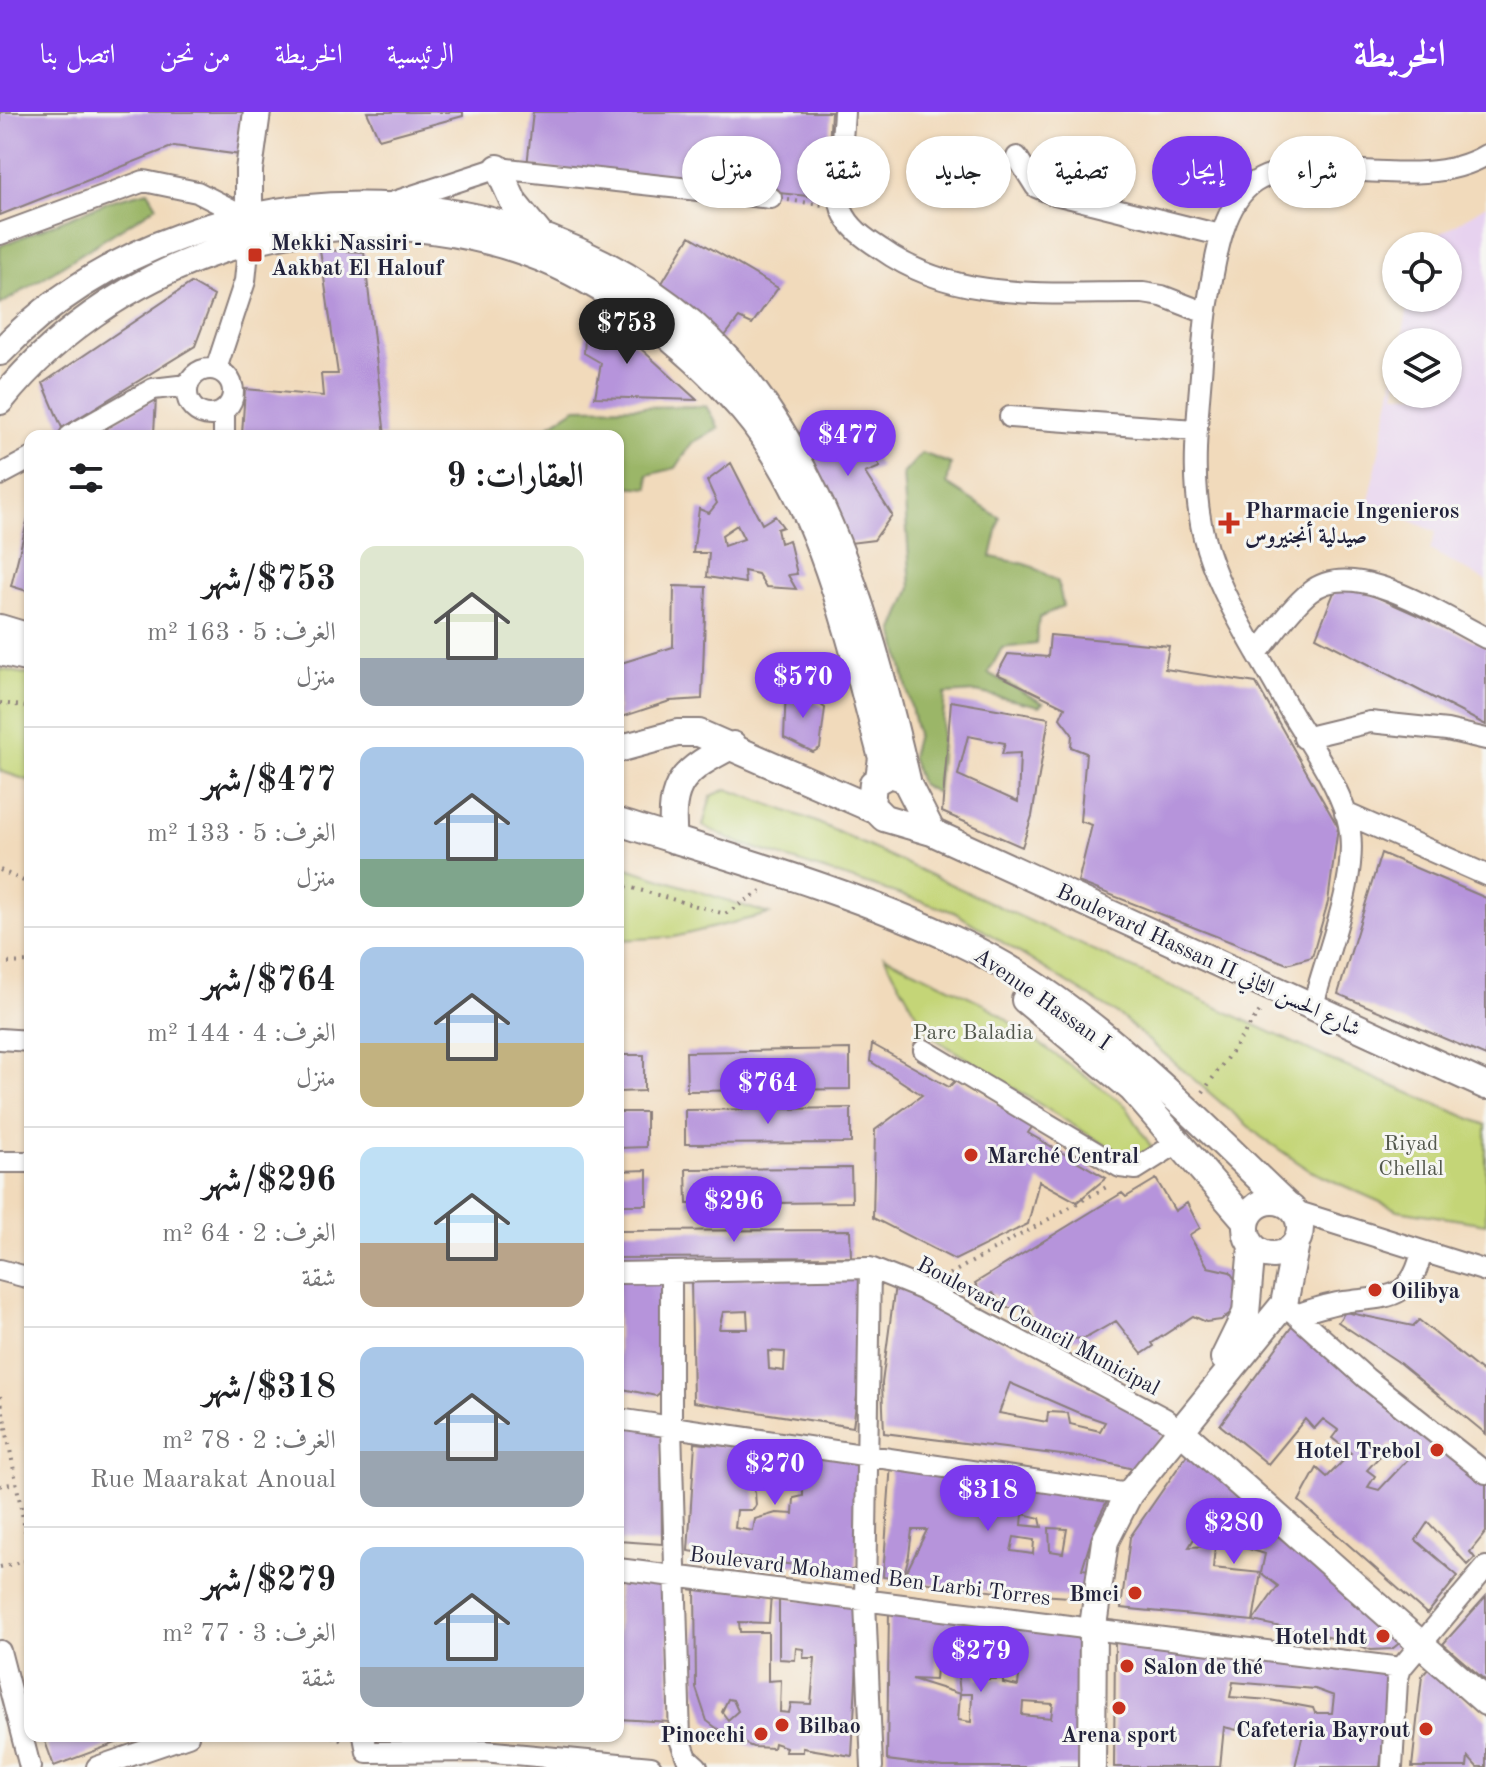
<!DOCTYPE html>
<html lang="ar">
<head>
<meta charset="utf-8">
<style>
	body { margin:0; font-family:"Old Standard TT",Amiri,serif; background:#f6f6f6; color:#202124; direction:rtl; height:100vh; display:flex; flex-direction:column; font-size:30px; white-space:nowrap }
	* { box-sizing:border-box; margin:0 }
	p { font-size:26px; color:#757577 }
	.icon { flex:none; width:44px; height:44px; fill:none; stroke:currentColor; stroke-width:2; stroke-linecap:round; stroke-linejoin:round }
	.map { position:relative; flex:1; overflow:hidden; direction:ltr }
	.side { position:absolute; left:24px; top:318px; width:600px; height:1312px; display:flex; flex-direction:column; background:#fff; border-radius:16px; box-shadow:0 2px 6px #0004; direction:rtl }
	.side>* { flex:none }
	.top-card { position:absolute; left:648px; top:24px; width:718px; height:72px; direction:rtl; display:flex; gap:16px }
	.tools { position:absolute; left:1382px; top:120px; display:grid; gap:16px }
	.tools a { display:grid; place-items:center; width:80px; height:80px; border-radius:50%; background:#fff; box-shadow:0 2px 6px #0004; font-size:40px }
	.price { position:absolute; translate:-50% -68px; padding:0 18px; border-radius:28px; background:#7c3aed; color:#fff; font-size:26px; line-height:52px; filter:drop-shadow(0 2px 4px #0008) }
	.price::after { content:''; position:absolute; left:50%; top:48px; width:24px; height:18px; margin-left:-12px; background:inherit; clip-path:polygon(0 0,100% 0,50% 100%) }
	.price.active { background:#222; color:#fff }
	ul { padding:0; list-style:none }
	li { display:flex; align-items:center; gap:24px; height:200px; padding:0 40px }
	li+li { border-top:2px solid #e0e0e0 }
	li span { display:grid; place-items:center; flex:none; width:224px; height:160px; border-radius:16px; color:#555 }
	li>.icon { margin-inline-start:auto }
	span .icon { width:96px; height:96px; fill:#fffc; stroke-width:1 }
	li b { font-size:34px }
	h2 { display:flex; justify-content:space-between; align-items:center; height:96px; padding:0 40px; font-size:34px }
	.tag { padding:0 28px; border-radius:36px; background:#fff; box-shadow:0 2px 6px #0004; font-size:28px; line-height:72px }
	.tag.active { background:#7c3aed; color:#fff }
	header { display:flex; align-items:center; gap:48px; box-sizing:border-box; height:112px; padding:0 40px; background:#7c3aed; color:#fff }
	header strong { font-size:38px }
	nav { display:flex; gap:44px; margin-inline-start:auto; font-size:28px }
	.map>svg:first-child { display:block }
	.built { fill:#e7d2ef }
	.green { fill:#c4d577; stroke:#737c59; stroke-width:2 }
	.forest { fill:#9bb668; stroke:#5e6c52; stroke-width:2 }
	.building { fill:#b694db; fill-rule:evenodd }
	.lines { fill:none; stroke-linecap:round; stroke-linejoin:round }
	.minor-casing { stroke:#8a7e7b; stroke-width:24 }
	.major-casing { stroke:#8a7e7b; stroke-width:30 }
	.path { stroke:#8a7e7b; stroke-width:4; stroke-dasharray:2 6; stroke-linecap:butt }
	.minor { stroke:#fff; stroke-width:20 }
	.major { stroke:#fff; stroke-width:26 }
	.poi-dot { fill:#c8321e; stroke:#f6f6f2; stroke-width:3 }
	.labels { text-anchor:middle; stroke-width:6; stroke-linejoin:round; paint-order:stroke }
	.poi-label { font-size:22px; font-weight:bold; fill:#22223b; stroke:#f6f6f2; text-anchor:start }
	.street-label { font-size:22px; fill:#22223b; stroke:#f6f6f2 }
	.park-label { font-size:22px; fill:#53584d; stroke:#f6f6f2 }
</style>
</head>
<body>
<header>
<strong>الخريطة</strong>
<nav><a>الرئيسية</a><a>الخريطة</a><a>من نحن</a><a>اتصل بنا</a></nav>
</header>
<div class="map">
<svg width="1486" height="1655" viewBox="0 0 1486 1655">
	<rect width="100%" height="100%" fill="#f6f6f2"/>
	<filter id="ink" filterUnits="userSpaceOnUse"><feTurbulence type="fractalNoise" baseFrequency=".0125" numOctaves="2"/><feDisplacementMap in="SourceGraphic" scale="16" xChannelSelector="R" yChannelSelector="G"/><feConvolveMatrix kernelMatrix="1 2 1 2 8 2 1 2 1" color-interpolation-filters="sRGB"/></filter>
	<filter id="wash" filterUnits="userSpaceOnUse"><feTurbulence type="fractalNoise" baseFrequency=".006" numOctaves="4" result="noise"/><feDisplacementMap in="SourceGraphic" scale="32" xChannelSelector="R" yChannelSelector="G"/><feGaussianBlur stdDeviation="1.8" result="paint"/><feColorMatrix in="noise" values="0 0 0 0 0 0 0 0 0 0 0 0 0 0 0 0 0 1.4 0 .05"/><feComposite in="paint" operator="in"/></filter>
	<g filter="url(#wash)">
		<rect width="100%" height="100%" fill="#f1dabb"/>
		<path class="built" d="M1486,93V469L1430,438L1436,420L1369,390L1396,255V282H1448V230H1401L1410,186H1448V134H1421Z"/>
		<path class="green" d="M0,557L30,563V669L0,659Z
			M727,677L814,709L1335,950L1486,1013V1112L1398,1098L1311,1059L1261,1025L1119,903L954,800L739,731L703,714L711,684Z
			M618,753L769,802L674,825L618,828Z
			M884,844L983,891L1067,951L1126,994L1153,1038L1132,1050L929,923Z"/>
		<path class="forest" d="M148,79L157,94L0,193V134L110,89Z
			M706,294L719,316L692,331L676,356L648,363L649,376L622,374L618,413V324H542L545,316L576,296Z
			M922,341L951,352L947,372L1000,406L991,445L1030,453L1058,470L1063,494L1039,506L1036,532L1002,536L988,561L1043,591L1039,594L976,580L945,582L937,681L921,673L911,645L917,622L894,518L911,476L903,362Z"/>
		<g id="blocks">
			<path class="building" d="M0,0H244L241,43L174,34L0,103Z
				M367,0H463V4L379,27Z
				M533,0H831L826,86L527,54Z
				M690,124L778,176L752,212L739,206L721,229L659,176Z
				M320,138L364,140L385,324L242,322L245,277L323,284L321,262H338Z
				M191,171L214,184L195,234L62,316L43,271Z
				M587,198L628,225L697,288L595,285L601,251L584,241Z
				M156,286L154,321L161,324H88Z
				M854,306L880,355L865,361L892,403L874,428L850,431L797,322Z
				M731,351L762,412L775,404L783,415L777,417L780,431L789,428L797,462L788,463L796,477L766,475L758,462L744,459L745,471L707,465L709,441H693L699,397L709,401L717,391L707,369ZM737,413L744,427L724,434L722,423Z
				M29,402H30V480L11,474Z
				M1339,468L1486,534V613L1316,525Z
				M674,474L706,475L702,587L670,589L618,606V552L673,535Z
				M1050,523L1169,534L1165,557L1256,571L1338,715L1328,790L1312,845L1287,852L1078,770L1092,713L1080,709L1086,641L1071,635L1072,622L1060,606L1065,595L997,562L1008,542L1048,545Z
				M786,576L801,578L825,596L820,636L813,640L784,626Z
				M951,589L1049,606L1032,704L1022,735L942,700ZM968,624L1005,631L1002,642L1020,641L1018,690L958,663Z
				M1381,741L1486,786V944L1338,882Z
				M872,932L949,975L956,968L1034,1012L1028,1021L1106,1066L1077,1090L1039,1069L1028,1112L955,1148L873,1106L875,1018L922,983L870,949Z
				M850,937V977L687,979L686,940Z
				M618,943H644V979L618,980Z
				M851,996V1031L685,1032V998Z
				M618,1000H646V1035L618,1036Z
				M851,1056L852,1090L687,1092L686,1057Z
				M647,1058V1093H618V1059Z
				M1156,1067L1175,1099L1187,1091L1200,1116L1189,1123L1208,1155L1230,1160L1238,1172L1233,1199L1221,1208L1206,1210L1193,1204L1152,1231L1154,1234L1142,1242L1116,1209L1086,1226L1071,1227L1040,1217L1027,1196H1004L993,1181L985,1187L975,1171L1122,1081L1126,1085Z
				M850,1118L851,1145L618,1146V1119Z
				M662,1164L663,1278L656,1284L618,1276V1165Z
				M863,1164L860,1261L853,1315L693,1290L691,1167ZM747,1199L748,1217H719L723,1200ZM768,1239L785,1240L784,1259L769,1257Z
				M895,1173L1167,1317L1138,1358L1086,1346L884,1321L882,1271ZM1010,1271L1079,1301L1105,1310L1100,1319L1070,1312L1068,1301L1048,1300L1047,1310L999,1301Z
				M1345,1200L1413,1214L1419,1208L1486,1263V1322L1397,1249L1338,1210Z
				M1293,1213L1486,1370V1420L1470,1440L1475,1446L1468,1453L1428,1410L1416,1428L1458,1464L1427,1502L1299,1389L1317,1356L1327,1365L1351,1341L1332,1326L1338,1318L1323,1307L1314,1317L1305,1307L1268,1352L1220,1313ZM1391,1332L1408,1347L1379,1378L1368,1375L1375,1364L1367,1358Z
				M618,1313L661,1319L662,1432L618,1429Z
				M695,1331L858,1346L859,1402L855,1457L847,1460L688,1439ZM745,1363L803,1372V1384L794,1386L793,1402L776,1401L755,1407L753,1419L735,1416L737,1398H753L756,1393L755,1381L752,1374L744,1370Z
				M1191,1337L1358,1496L1364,1494L1402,1529L1392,1537L1371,1538L1347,1529L1253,1509L1121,1496L1130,1425ZM1232,1404L1248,1420L1236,1433L1265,1442L1261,1461L1213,1456L1215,1434L1189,1435L1201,1415L1215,1434L1234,1424L1222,1410ZM1261,1461L1278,1474L1253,1509Z
				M891,1351L1109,1385L1096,1411L1103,1414L1095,1429L1091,1428L1082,1457L1089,1458L1084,1486L997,1480L883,1465ZM1023,1402L1040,1406L1042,1415L1022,1413ZM1049,1416L1067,1417L1063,1441L1050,1439ZM912,1418H927L903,1467L909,1443ZM1014,1425L1034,1428L1033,1442L1011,1439Z
				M618,1460L667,1466L670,1610L618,1607Z
				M695,1472L771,1481L769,1511L739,1510L740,1520H768V1569L781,1568L780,1600L789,1601L791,1591L811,1592L815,1546H803L804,1537L796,1536L795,1548L779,1547V1486L860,1493L852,1644L803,1636V1640H785L786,1635L774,1631L773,1636L753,1635L730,1626L707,1609L696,1576ZM728,1587L733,1588L738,1599L728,1608L722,1600Z
				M1486,1484V1569L1443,1532Z
				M889,1497L1079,1524V1655H943L887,1648ZM976,1539L1021,1544L1018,1574L1003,1571V1567H977ZM937,1542L956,1544L960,1582H972L971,1610L958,1608L960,1582L912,1567L935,1568ZM1023,1590L1053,1592L1051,1606L1022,1603Z
				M1115,1528L1393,1562L1384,1616L1376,1615L1375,1623L1384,1625L1380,1655H1295L1304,1617L1239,1610L1237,1618L1224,1615L1220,1655H1114ZM1233,1570L1315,1577L1334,1584L1332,1601H1315L1313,1596L1270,1588L1230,1585Z
				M1429,1556L1486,1607V1655H1477L1468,1645L1467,1655H1412L1422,1564Z
				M43,1624H117L119,1630L54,1654Z"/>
		</g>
	</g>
	<g filter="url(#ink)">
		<use href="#blocks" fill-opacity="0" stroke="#8a7e7b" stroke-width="2"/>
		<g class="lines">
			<g class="minor-casing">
				<path id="minor" d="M844,0C843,21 836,82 842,98C849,116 866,127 881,137C958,192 1052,180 1143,181L1162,184L1206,201
					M1017,45L1036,75L1051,81L1220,123
					M388,92L498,56L771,86
					M0,122L144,69L197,80L248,106
					M216,257L245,169L249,129
					M187 280a23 23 0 1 1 46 0a23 23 0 1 1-46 0Z
					M224,298V324
					M1010,305L1195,318
					M70,324L153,277L187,273
					M0,363L30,347
					M1257,541C1274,521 1290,496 1310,480C1354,443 1443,505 1486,526
					M1304,626L1370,610L1447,618L1486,627
					M1345,701L1486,763
					M1313,894C1326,840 1363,759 1347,705C1334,662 1302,622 1281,583C1255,536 1223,488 1207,437C1190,380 1196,322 1201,263C1203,237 1204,211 1209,185C1215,150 1222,91 1255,70C1307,36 1418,84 1486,43
					M0,927L30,929
					M924,938L1120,1055L1136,1057L1179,1030
					M0,1050H30
					M1295,1099L1486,1159
					M870,1156L865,1490L872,1655
					M0,1158L30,1166
					M671,1160V1315L680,1627L687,1646L697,1655
					M618,1161L870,1156L922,1177L1164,1306L1182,1320
					M1284,1192L1366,1266L1486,1361
					M1296,1203C1311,1198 1328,1192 1344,1190C1387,1184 1411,1190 1422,1139
					M618,1307L1129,1382
					M618,1457C879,1492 1140,1521 1401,1556
					M0,1539L30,1655
					M364,1624L367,1640L484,1639L651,1655
					M97,1655L188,1624
					M1392,1655L1397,1569L1401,1556L1486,1455"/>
			</g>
			<g class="major-casing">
				<path id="major" d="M498,56L514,91L540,123
					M249,121V58L257,0
					M0,240C203,28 596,46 765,294C841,406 877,538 907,668
					M0,289C124,136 337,75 525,140C607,169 687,233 743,298C822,390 851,532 882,646L879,666
					M0,516L30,525
					M0,540L30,547
					M618,637L677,621H699L873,697
					M618,710C732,746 852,779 961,831C1084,888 1189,1000 1286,1092
					M932,720L905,667L890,662L873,671L871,693L884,706L932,720L1486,974
					M674,728C668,669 683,659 733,633
					M1025,888L1132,977L1246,1109
					M1246 1116a27 27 0 1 1 54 0a27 27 0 1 1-54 0Z
					M1224,1246L1246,1201L1252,1134
					M1182,1320L1486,1590
					M1092,1655L1093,1514L1105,1429L1129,1382L1284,1192L1296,1131"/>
			</g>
			<path class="path" d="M788,88L823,93
				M0,591L30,595
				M0,758L30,772
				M618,772L725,802L761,779
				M0,851L30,850
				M1203,980L1262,896
				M943,1166L1110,1073
				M0,1284L30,1444
				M0,1374L16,1371
				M0,1455L30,1448
				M332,1624L344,1630"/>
			<use href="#minor" class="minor"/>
			<use href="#major" class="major"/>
		</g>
	</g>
	<g class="poi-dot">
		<rect x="247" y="135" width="16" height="16" rx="4"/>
		<path d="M1225 399h8v8h8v8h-8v8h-8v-8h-8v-8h8z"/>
		<circle cx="971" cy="1043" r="8"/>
		<circle cx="1375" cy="1178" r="8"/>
		<circle cx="1437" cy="1338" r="8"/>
		<circle cx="1135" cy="1481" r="8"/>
		<circle cx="1383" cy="1524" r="8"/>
		<circle cx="1127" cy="1554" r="8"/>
		<circle cx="1119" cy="1596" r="8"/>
		<circle cx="782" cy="1613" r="8"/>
		<circle cx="1426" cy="1617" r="8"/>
		<circle cx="761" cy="1622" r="8"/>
	</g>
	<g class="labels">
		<g class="poi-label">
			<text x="271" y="138">Mekki Nassiri -<tspan x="271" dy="25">Aakbat El Halouf</tspan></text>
			<text x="1245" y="406">Pharmacie Ingenieros<tspan x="1245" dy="25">صيدلية أنجنيروس</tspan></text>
			<text x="987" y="1051">Marché Central</text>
			<text x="1391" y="1186">Oilibya</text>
			<text x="1421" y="1346" text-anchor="end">Hotel Trebol</text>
			<text x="1119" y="1489" text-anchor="end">Bmci</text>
			<text x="1367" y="1532" text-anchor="end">Hotel hdt</text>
			<text x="1143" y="1562">Salon de thé</text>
			<text x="798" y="1621">Bilbao</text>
			<text x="1410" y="1625" text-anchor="end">Cafeteria Bayrout</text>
			<text x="745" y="1630" text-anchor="end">Pinocchi</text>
			<text x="1119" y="1630" text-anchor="middle">Arena sport</text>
		</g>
		<g class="street-label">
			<text transform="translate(1209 847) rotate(25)" y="8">Boulevard Hassan II شارع الحسن الثاني</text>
			<text transform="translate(1043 886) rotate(35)" y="8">Avenue Hassan I</text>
			<text transform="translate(1039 1213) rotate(28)" y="8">Boulevard Council Municipal</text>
			<text transform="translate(870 1463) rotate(7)" y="8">Boulevard Mohamed Ben Larbi Torres</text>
		</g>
		<g class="park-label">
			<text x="973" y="927">Parc Baladia</text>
			<text x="1411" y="1038">Riyad<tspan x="1411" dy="25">Chellal</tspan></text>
		</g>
	</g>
</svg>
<div class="tools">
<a><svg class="icon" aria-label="locate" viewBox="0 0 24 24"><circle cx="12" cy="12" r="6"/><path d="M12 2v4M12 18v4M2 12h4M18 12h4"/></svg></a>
<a><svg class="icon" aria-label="layers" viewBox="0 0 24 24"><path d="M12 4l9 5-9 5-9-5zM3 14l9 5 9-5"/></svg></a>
</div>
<b class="price active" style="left:627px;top:254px">$753</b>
<b class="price" style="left:848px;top:366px">$477</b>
<b class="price" style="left:803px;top:608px">$570</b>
<b class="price" style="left:768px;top:1014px">$764</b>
<b class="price" style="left:734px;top:1132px">$296</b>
<b class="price" style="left:775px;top:1395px">$270</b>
<b class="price" style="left:988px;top:1421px">$318</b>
<b class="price" style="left:1234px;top:1454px">$280</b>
<b class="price" style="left:981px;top:1582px">$279</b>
<div class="top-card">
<a class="tag">شراء</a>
<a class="tag active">إيجار</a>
<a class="tag">تصفية</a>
<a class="tag">جديد</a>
<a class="tag">شقة</a>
<a class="tag">منزل</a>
</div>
<section class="side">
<h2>العقارات: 9<svg class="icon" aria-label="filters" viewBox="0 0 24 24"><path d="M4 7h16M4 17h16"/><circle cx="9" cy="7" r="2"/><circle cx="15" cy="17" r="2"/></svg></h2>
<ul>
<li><span style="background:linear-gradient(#dfe7d0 70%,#9aa5b1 0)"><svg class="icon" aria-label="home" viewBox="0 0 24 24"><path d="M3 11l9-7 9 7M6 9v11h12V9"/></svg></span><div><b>$753/شهر</b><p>الغرف: 5 · 163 m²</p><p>منزل</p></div></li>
<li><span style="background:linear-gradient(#a9c7e8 70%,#7fa58c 0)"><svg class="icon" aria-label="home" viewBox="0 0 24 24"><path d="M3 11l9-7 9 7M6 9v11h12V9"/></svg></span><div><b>$477/شهر</b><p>الغرف: 5 · 133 m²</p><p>منزل</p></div></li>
<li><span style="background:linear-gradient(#a9c7e8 60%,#c2b280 0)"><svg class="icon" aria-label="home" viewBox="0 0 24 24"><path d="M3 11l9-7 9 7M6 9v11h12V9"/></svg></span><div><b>$764/شهر</b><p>الغرف: 4 · 144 m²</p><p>منزل</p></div></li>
<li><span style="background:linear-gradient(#bfe0f5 60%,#b9a48a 0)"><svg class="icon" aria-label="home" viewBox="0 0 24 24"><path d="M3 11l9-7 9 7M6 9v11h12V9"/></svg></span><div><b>$296/شهر</b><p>الغرف: 2 · 64 m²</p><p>شقة</p></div></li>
<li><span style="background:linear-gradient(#a9c7e8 65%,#9aa5b1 0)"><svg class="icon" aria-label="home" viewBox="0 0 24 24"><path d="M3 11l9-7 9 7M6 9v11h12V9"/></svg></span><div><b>$318/شهر</b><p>الغرف: 2 · 78 m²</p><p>Rue Maarakat Anoual</p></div></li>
<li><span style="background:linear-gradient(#a9c7e8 75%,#9aa5b1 0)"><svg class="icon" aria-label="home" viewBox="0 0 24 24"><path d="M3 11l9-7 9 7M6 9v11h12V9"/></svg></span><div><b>$279/شهر</b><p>الغرف: 3 · 77 m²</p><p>شقة</p></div></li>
</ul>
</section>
</div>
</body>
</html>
